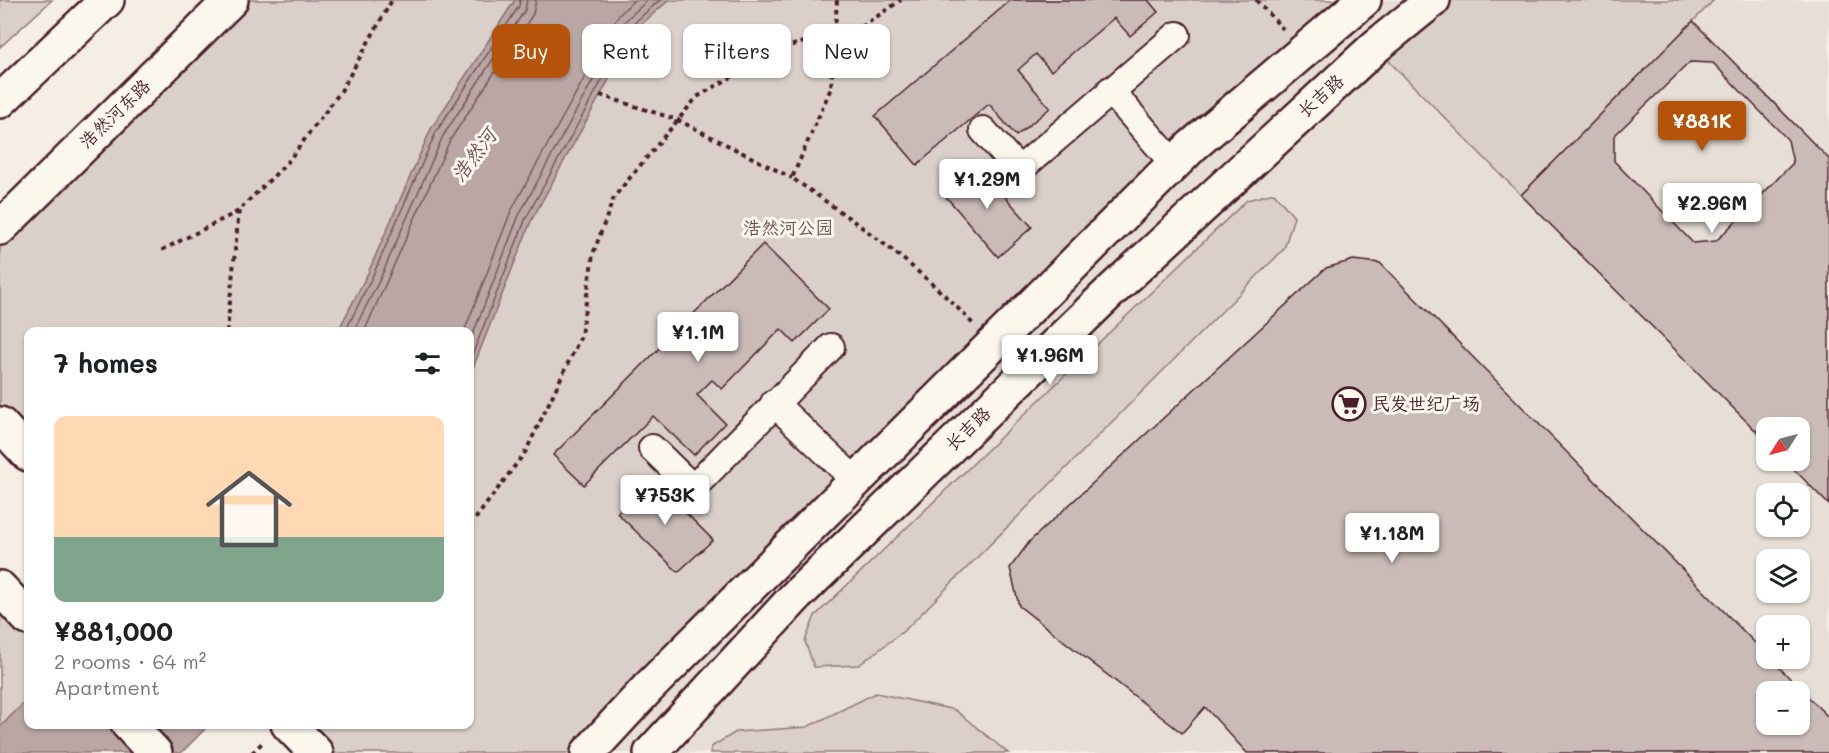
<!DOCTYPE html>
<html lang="en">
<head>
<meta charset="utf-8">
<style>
	body { margin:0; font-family:Mali,"LXGW WenKai TC",sans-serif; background:#f2f2f2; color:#202124; height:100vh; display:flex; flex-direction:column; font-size:22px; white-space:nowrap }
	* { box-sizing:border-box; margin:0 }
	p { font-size:20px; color:#757577 }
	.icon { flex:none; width:33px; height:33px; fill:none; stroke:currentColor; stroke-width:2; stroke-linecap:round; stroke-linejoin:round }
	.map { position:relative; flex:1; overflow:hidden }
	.drawer { position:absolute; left:24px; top:327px; width:450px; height:402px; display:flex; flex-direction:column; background:#fff; border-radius:12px; box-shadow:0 2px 4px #0004 }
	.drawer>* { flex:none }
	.hud { position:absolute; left:492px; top:24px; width:570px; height:54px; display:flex; gap:12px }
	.needle { width:39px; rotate:234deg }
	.controls { position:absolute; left:1756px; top:417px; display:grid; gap:12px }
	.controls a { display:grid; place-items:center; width:54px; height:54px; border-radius:12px; background:#fff; box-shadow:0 2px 4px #0004; font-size:30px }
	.price { position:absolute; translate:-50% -51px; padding:0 14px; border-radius:6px; background:#fff; color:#222; font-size:20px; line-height:39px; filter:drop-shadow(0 2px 3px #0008) }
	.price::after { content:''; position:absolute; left:50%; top:36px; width:18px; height:14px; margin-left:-9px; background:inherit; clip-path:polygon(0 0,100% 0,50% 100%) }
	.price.selected { background:#b45309; color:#fff }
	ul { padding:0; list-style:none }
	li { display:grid; align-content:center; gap:12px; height:318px; padding:0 30px }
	li span { display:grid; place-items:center; height:186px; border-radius:12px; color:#555 }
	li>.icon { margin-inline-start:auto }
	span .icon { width:108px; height:108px; fill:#fffc; stroke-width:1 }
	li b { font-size:26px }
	h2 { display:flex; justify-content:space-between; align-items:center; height:72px; padding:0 30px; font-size:26px }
	.tag { padding:0 21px; border-radius:12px; background:#fff; box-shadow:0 2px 4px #0004; font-size:21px; line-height:54px }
	.tag.selected { background:#b45309; color:#fff }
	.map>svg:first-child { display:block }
	.built { fill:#e7dfd6; fill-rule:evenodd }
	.green { fill:#dbd0c9; stroke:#92787a; stroke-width:1.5 }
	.water { fill:#baa7a5; stroke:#8d7174; stroke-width:1.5 }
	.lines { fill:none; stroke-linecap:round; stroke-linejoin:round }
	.shore { stroke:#77555c; stroke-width:1.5 }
	.building { fill:#cabbb6; stroke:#4a1f2b; stroke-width:1.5; fill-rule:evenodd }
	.street-casing { stroke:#4a1f2b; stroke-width:30 }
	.secondary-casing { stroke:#4a1f2b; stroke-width:38 }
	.path { stroke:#4a1f2b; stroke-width:4; stroke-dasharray:4.5 4.5; stroke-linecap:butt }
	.street { stroke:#fbf7ec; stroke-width:26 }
	.secondary { stroke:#fbf7ec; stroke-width:33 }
	.labels { text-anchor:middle; stroke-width:6; stroke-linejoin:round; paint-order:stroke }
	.street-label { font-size:18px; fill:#4a1f2b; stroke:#fbf7ec }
	.park-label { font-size:18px; fill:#6e4b52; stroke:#fbf7ec }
	.poi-label { font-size:18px; fill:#4a1f2b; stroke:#fbf7ec; text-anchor:start }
	.water-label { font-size:20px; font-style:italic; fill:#714f56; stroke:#fbf7ec }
</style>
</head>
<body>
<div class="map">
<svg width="1829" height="753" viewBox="0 0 1829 753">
	<rect width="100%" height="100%" fill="#f4eee4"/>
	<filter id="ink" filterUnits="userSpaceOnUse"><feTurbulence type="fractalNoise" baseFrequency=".0167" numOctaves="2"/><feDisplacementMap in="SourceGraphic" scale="12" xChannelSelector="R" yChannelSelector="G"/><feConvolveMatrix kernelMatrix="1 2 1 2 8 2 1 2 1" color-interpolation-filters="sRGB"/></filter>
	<g filter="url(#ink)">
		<path class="built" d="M1364,0H1829V753H588ZM1767,428H1800V460H1767ZM1767,494H1800V526H1767ZM1767,560H1800V592H1767ZM1767,626H1800V658H1767ZM1767,692H1800V724H1767Z"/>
		<path class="green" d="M0,0H52L0,47Z
			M231,0H515L431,129L368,273L338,331L28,332V454L0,424V228Z
			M669,0H1364L588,753H317L289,725L470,724V375L531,221L638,27Z
			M1433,0H1714L1521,195L1375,47Z
			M1274,193L1294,217L1284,249L905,630L859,665L814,667L805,641L815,616L1247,200Z
			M0,588L28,618V699L0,727Z
			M876,693L955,710L1008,753H710L711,747L736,732L807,727Z"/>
		<path class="water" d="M515,0H669L638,27L531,221L470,375V332L338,331L368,273L431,129Z
			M28,699V724L209,725L181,753H0V727Z"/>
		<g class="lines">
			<path class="shore" d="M345,332L373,275L436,132L519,6L520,0
				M353,332L380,279L443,136L525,10L527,0
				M364,332L450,140L533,14L536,0
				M464,332L511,211L619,15L634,0
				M470,342L519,215L626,20L648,0
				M470,361L526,218L633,24L660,0"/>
		</g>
		<path class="building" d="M1011,0H1148L1158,12L1130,36L1114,18L1051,71L1036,54L1018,70L1050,108L1016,136L989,104L917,165L875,116Z
			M1693,21L1829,159V505L1785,460H1800V428H1767V442L1521,195Z
			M1690,62L1713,63L1788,140L1793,163L1716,241L1693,243L1614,161V136Z
			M975,163L1032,227L998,257L942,192Z
			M763,244L829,309L795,343L781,329L722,389L712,380L697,395L725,423L694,455L653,416L584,485L553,455Z
			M1353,260L1380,263L1767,655V658H1770L1829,718V753H1247L1205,707L1182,733L1019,606L1010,568L1030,541L1326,268ZM1767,692H1800V724H1767Z
			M651,478L713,540L678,572L617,513Z"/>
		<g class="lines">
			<g class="street-casing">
				<path id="street" d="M1110,90L1174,164
					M983,130L1019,170L1177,35
					M774,403L856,481
					M652,448L693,488L831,347"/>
			</g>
			<g class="secondary-casing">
				<path id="secondary" d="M0,101L107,0
					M0,228L231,0
					M0,424L28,454
					M0,588L28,618
					M128,724L155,753
					M288,724L316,753
					M588,753L648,688L1192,146L1364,0
					M651,753L795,597L1109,293L1375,47L1433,0"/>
			</g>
			<path class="path" d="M837,0L831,88L792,178C856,222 919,266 973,324
				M1256,0L1283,29
				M600,95L678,120L792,178
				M162,250L239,211
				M227,332L239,210L287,163L341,91L392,0
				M470,526L526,451L581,336L593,254L614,197L697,97L782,48L863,26L901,0
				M252,753L264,741"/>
			<use href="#street" class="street"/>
			<use href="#secondary" class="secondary"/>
		</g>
	</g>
	<defs>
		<g id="supermarket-ring" transform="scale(1.725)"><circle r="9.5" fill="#fbf7ec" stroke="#4a1f2b" stroke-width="1.5"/><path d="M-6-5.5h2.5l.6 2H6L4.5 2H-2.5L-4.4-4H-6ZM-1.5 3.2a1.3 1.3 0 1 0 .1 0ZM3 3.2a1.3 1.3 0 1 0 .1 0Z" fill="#4a1f2b"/></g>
	</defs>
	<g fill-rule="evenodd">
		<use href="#supermarket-ring" x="1349" y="404"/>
	</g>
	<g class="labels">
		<g class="street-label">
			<text transform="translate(1321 96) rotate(-42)" y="6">长吉路</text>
			<text transform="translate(115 114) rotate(-44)" y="6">浩然河东路</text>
			<text transform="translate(968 429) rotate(-44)" y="6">长吉路</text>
		</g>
		<g class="park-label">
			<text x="788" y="234">浩然河公园</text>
		</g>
		<g class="poi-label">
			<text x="1372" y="410">民发世纪广场</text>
		</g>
		<g class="water-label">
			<text transform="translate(474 155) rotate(-53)" y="7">浩然河</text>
		</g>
	</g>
</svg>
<div class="controls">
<a><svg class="needle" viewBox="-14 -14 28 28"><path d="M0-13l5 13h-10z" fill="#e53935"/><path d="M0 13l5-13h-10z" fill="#757577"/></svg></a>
<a><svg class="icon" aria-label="locate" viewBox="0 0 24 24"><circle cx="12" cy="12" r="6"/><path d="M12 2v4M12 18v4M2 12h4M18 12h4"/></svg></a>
<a><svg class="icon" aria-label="layers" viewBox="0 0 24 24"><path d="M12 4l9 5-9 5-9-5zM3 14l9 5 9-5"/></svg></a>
<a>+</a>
<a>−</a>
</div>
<b class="price selected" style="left:1702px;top:152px">¥881K</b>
<b class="price" style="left:987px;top:210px">¥1.29M</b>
<b class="price" style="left:1712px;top:234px">¥2.96M</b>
<b class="price" style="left:698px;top:363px">¥1.1M</b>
<b class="price" style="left:1050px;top:386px">¥1.96M</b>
<b class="price" style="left:665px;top:526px">¥753K</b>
<b class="price" style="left:1392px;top:564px">¥1.18M</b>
<div class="hud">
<a class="tag selected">Buy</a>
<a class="tag">Rent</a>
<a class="tag">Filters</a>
<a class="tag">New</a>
</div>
<section class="drawer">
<h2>7 homes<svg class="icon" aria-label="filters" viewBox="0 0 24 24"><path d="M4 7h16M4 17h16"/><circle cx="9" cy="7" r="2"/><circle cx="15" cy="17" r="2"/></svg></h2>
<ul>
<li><span style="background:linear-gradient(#ffd9b3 65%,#7fa58c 0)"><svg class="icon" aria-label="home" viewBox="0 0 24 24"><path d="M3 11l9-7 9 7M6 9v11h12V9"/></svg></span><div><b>¥881,000</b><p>2 rooms · 64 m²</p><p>Apartment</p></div></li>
</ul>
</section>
</div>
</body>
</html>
